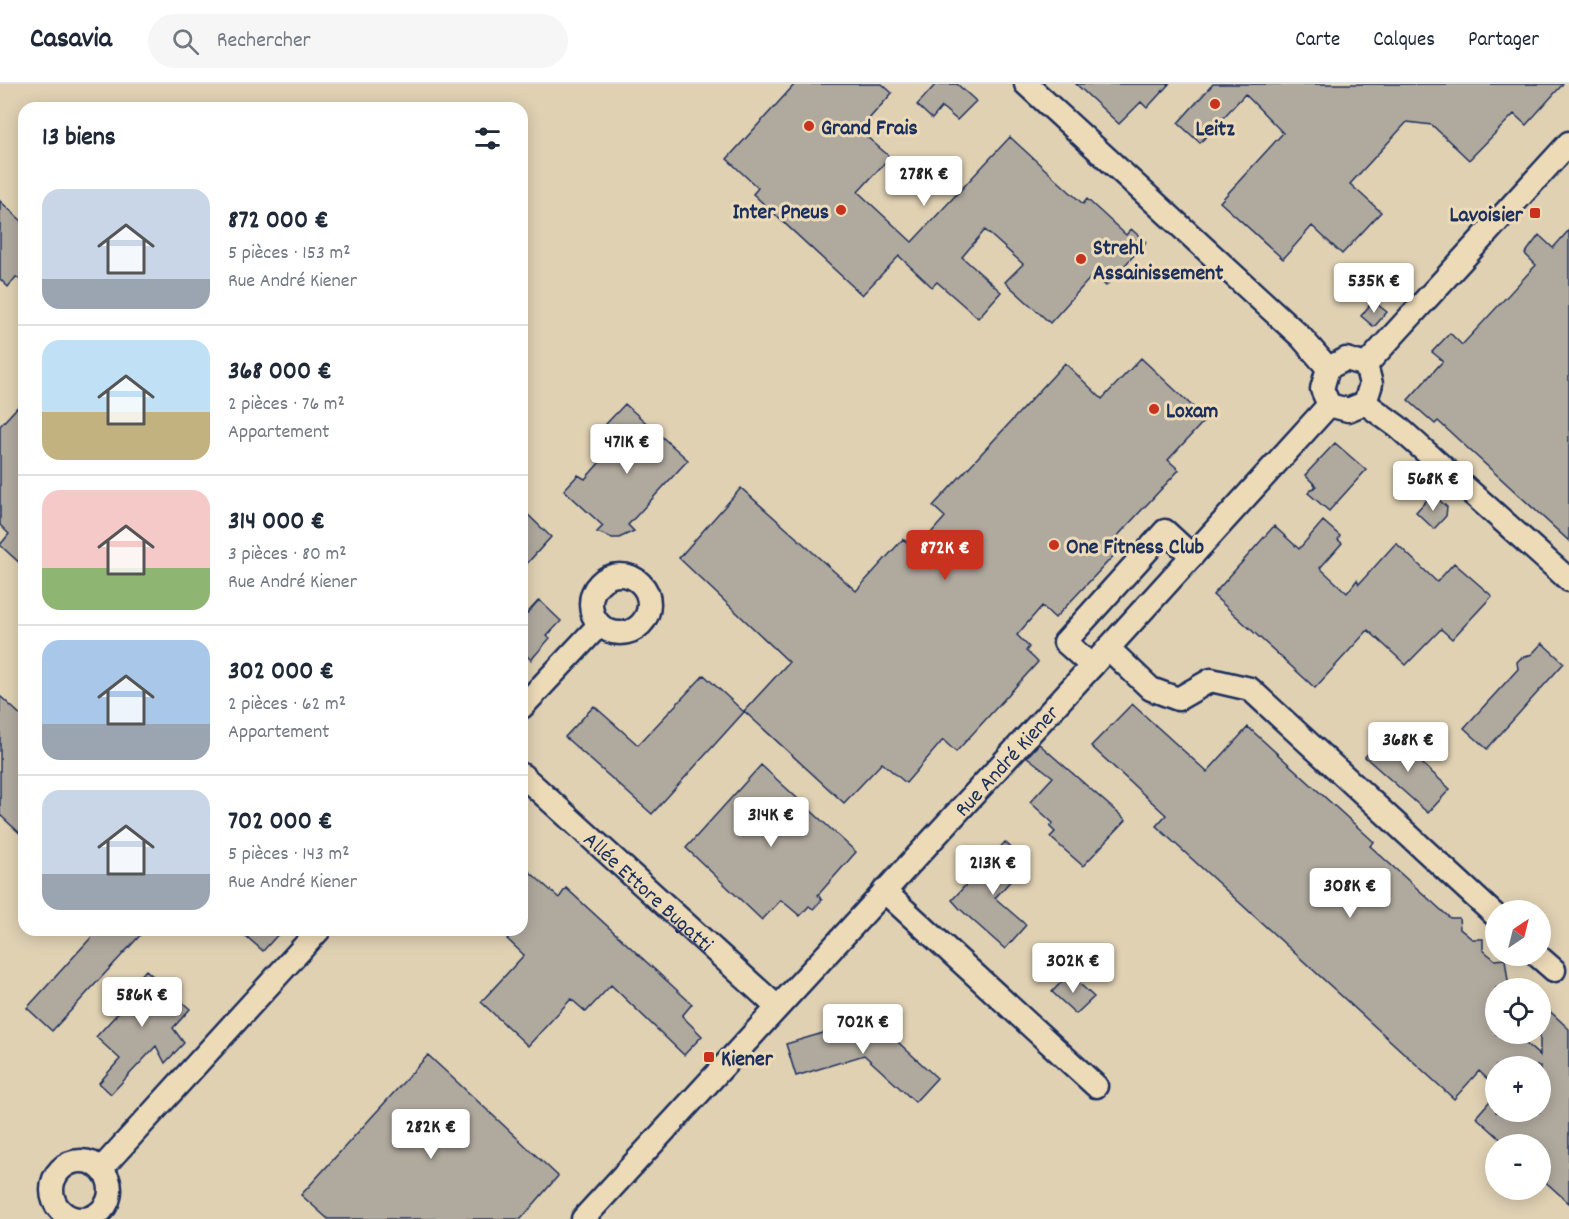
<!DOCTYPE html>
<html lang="fr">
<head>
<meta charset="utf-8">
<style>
	body { margin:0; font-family:Dekko,sans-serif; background:#f6f6f7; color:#1f2937; height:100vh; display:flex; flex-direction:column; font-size:22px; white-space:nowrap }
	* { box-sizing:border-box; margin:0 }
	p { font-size:20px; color:#747a83 }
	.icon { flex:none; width:33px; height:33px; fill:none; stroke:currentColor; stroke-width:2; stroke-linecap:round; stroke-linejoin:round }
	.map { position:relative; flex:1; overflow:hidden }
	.drawer { position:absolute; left:18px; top:18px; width:510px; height:834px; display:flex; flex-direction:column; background:#fff; border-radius:18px; box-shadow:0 3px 15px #0003 }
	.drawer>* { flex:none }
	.needle { width:39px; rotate:35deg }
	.tools { position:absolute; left:1485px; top:816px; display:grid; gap:12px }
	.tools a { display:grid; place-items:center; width:66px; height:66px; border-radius:50%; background:#fff; box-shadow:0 3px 15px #0003; font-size:30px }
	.price { position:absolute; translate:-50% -51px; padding:0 14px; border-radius:6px; background:#fff; color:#222; font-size:20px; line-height:39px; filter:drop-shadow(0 2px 3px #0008) }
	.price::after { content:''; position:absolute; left:50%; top:36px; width:18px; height:14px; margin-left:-9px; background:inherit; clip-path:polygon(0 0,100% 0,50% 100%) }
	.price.current { background:#c8321e; color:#fff }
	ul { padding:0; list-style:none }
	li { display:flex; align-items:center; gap:18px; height:150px; padding:0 24px }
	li+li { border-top:2px solid #e0e1e3 }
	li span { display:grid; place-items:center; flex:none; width:168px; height:120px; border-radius:18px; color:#555 }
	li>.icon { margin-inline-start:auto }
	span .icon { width:72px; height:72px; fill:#fffc; stroke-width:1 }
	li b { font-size:26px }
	h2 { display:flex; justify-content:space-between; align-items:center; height:72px; padding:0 24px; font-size:26px }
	header { display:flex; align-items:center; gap:36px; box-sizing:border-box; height:84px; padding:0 30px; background:#fff; border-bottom:2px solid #e0e1e3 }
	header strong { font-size:28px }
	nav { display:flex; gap:33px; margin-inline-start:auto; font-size:21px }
	.search { width:420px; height:54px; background:#f6f6f7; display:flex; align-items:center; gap:15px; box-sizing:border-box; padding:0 21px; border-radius:33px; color:#747a83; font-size:22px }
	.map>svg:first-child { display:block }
	.building { fill:#b0a99e; stroke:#1b2f5e; stroke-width:1.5 }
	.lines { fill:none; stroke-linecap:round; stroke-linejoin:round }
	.minor-casing { stroke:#1b2f5e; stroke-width:27 }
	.minor { stroke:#eddbb8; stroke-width:22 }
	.poi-dot { fill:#c8321e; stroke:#eddbb8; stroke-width:2 }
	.labels { text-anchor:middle; stroke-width:6; stroke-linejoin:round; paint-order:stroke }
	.poi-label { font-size:22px; font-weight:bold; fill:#1b2f5e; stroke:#eddbb8; text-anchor:start }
	.street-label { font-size:22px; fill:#1b2f5e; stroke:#eddbb8 }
</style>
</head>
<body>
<header>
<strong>Casavia</strong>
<div class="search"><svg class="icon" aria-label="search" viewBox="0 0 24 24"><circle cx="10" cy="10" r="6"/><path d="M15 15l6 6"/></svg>Rechercher</div>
<nav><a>Carte</a><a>Calques</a><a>Partager</a></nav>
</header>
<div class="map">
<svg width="1569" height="1135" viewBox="0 0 1569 1135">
	<rect width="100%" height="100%" fill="#e0d1b3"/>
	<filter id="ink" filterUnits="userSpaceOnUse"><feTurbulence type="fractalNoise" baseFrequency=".0167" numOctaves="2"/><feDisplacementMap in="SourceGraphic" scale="12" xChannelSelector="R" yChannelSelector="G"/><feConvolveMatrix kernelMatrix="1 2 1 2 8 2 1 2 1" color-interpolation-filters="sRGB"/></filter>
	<g filter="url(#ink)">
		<path class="building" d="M795,0H882L892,9L859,46L890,73L858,108L912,158L1010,53L1083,120L1087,115L1126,151L1131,145L1146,158L1106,202L1093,191L1050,239L1005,198L1023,180L985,146L962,173L1001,208L978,234L937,198L932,203L899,172L862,211L753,110L758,104L727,75Z
			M936,0H957L976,17L957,36L942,23L932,35L917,21Z
			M1076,0H1169L1147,24L1141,18L1119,40Z
			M1213,0H1563L1526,41L1514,30L1469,76L1432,41L1407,38L1350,100L1381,128L1342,170L1312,142L1283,175L1220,118L1283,49L1245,10L1200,59L1178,39Z
			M0,117L24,139V198L16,193L8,203L0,195Z
			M1569,146V457L1438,337L1435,340L1408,316L1443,277L1432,268L1450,249L1462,261L1536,181L1525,170L1539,151L1553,164Z
			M1373,217L1387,228L1374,243L1361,232Z
			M1141,274L1206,335L1168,376L1179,386L1111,459L1119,466L1055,534L1042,522L1017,551L1029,563L1026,567L1038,578L956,668L943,656L906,699L882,679L844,719L744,627L789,578L679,474L741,404L856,507L903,455L916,466L945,433L933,422L1065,279L1102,315Z
			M24,316V483L0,461L9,450L0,441V342Z
			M625,320L688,376L628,441L634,447L619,454H612L597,448L603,442L564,406L578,391L585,395L621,354L606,340Z
			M1335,359L1366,386L1329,427L1308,409L1316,402L1305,391Z
			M1438,415L1447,423L1446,432L1434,445L1416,428L1427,416Z
			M522,425L551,453L522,485Z
			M1323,437L1340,452L1338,456L1342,459L1320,484L1347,509L1357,496L1359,500L1396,459L1437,498L1454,479L1492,512L1452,555L1441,545L1406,581L1368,546L1315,604L1213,511L1274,442L1299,465Z
			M539,516L561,537L547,552L550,554L531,576L522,567V535Z
			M1542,559L1564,579L1487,665L1464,644L1518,585L1517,578L1521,574L1532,570Z
			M704,591L744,628L652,730L565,653L594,622L638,661Z
			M0,612L24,634V753L0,731Z
			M1132,620L1207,688L1248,643L1374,758L1370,762L1450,834H1459L1460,845L1472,855H1483V866L1495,876L1505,875L1509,904H1496V950H1515L1540,972V918L1569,945V1119L1540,1093V1060H1506L1476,1033L1496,1010V1028H1540V982H1496V1003L1479,987L1454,1015L1156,742L1166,731L1091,662Z
			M1388,648L1450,705L1428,729L1365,673Z
			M1039,660L1126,736L1083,782L1050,753L1055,748L1050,743L1053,739L1030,718L1053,693L1027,673Z
			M761,681L856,768L818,811L822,816L813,825L809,822L800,832L781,816L762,836L686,764Z
			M1005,758L1027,779L995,814L1026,841L1005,865L960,825L952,816Z
			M522,781L559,814L566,804L692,920L682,932L702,952L684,971L611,901L586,928L571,915L528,962L481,918L524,871L507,855L515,846H522Z
			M98,846H145L52,947L27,924Z
			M239,846H282L263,867Z
			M146,886L190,925L173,944L184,959L165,979L156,962L111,1010L99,999L120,975L96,953L129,917L123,911Z
			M1069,890L1094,913L1076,930L1052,908Z
			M849,936L872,935L883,942L890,947L888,949L937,994L915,1018L864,971L796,992L786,960L850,941Z
			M428,971L558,1092L521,1135H328L301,1111Z"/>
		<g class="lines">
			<g class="minor-casing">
				<g id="minor">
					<path d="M1026,0L1301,253L1328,284"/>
					<path d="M1366,281L1569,59"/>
					<path d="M1365,319L1398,343L1569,496"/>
					<path d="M1329,321L1322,305L1328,284L1346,275L1366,281"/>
					<path d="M1329,321L1348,326L1365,319L1371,300L1366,281"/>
					<circle cx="620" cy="520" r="29"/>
					<path d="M1108,564L1151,605L1178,615L1211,596L1250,605L1496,832"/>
					<path d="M1092,582L1065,558L1165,447L1192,472"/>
					<path d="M522,623L599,541"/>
					<path id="s1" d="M522,691L777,923"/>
					<path d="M884,807L1096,1002"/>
					<path d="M1538,872L1554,886"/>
					<circle cx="81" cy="1106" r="29"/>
					<path d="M102,1084L319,846"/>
					<path id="s2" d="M583,1135L1092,582L1329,321"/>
				</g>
			</g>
			<use href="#minor" class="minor"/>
		</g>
	</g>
	<g class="poi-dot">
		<circle cx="1215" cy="20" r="6"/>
		<circle cx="809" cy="42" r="6"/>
		<circle cx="841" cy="126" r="6"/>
		<rect x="1529" y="123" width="12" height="12" rx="3"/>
		<circle cx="1081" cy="175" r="6"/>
		<circle cx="1154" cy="325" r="6"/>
		<circle cx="1054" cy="461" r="6"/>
		<rect x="703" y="967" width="12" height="12" rx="3"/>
	</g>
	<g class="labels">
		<g class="poi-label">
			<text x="821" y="50">Grand Frais</text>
			<text x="1215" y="51" text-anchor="middle">Leitz</text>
			<text x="829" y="134" text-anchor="end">Inter Pneus</text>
			<text x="1523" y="137" text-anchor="end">Lavoisier</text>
			<text x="1093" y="170">Strehl<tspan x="1093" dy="25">Assainissement</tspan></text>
			<text x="1166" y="333">Loxam</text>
			<text x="1066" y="469">One Fitness Club</text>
			<text x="721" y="981">Kiener</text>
		</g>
		<g class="street-label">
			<text dy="8" stroke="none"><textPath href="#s2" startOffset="624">Rue André Kiener</textPath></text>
			<text dy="8" stroke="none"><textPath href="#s1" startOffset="172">Allée Ettore Bugatti</textPath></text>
		</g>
	</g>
</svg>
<div class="tools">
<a><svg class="needle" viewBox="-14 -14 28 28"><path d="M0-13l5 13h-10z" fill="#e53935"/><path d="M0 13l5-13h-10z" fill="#747a83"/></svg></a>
<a><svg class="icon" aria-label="locate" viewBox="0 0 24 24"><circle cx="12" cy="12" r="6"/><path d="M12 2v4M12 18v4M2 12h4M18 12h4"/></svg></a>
<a>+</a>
<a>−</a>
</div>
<b class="price" style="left:924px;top:123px">278K €</b>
<b class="price" style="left:1374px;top:230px">535K €</b>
<b class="price" style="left:627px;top:391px">471K €</b>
<b class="price" style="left:1433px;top:428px">568K €</b>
<b class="price current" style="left:945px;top:497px">872K €</b>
<b class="price" style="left:1408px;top:689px">368K €</b>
<b class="price" style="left:771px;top:764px">314K €</b>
<b class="price" style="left:993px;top:812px">213K €</b>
<b class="price" style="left:1350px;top:835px">308K €</b>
<b class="price" style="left:1073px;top:910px">302K €</b>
<b class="price" style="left:142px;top:944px">586K €</b>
<b class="price" style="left:863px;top:971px">702K €</b>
<b class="price" style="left:431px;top:1076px">282K €</b>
<section class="drawer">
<h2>13 biens<svg class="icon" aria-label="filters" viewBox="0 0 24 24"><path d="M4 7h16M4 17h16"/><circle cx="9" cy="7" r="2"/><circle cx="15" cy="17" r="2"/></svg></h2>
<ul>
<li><span style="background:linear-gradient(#c9d6e8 75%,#9aa5b1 0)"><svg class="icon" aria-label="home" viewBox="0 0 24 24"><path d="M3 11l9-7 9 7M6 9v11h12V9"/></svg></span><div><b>872 000 €</b><p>5 pièces · 153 m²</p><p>Rue André Kiener</p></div></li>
<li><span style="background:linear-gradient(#bfe0f5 60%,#c2b280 0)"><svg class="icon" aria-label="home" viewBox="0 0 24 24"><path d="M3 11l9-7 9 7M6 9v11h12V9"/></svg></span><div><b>368 000 €</b><p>2 pièces · 76 m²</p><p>Appartement</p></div></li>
<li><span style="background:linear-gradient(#f6c9c9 65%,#8fb573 0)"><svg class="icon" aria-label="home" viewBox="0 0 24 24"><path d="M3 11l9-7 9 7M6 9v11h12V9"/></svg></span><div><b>314 000 €</b><p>3 pièces · 80 m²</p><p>Rue André Kiener</p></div></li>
<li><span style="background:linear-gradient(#a9c7e8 70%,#9aa5b1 0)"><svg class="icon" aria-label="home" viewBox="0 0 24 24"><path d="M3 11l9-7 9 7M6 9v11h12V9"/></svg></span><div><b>302 000 €</b><p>2 pièces · 62 m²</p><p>Appartement</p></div></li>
<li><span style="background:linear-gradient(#c9d6e8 70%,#9aa5b1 0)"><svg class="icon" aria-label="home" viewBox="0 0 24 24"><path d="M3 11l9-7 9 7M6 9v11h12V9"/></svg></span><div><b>702 000 €</b><p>5 pièces · 143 m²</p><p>Rue André Kiener</p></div></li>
</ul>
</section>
</div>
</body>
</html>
